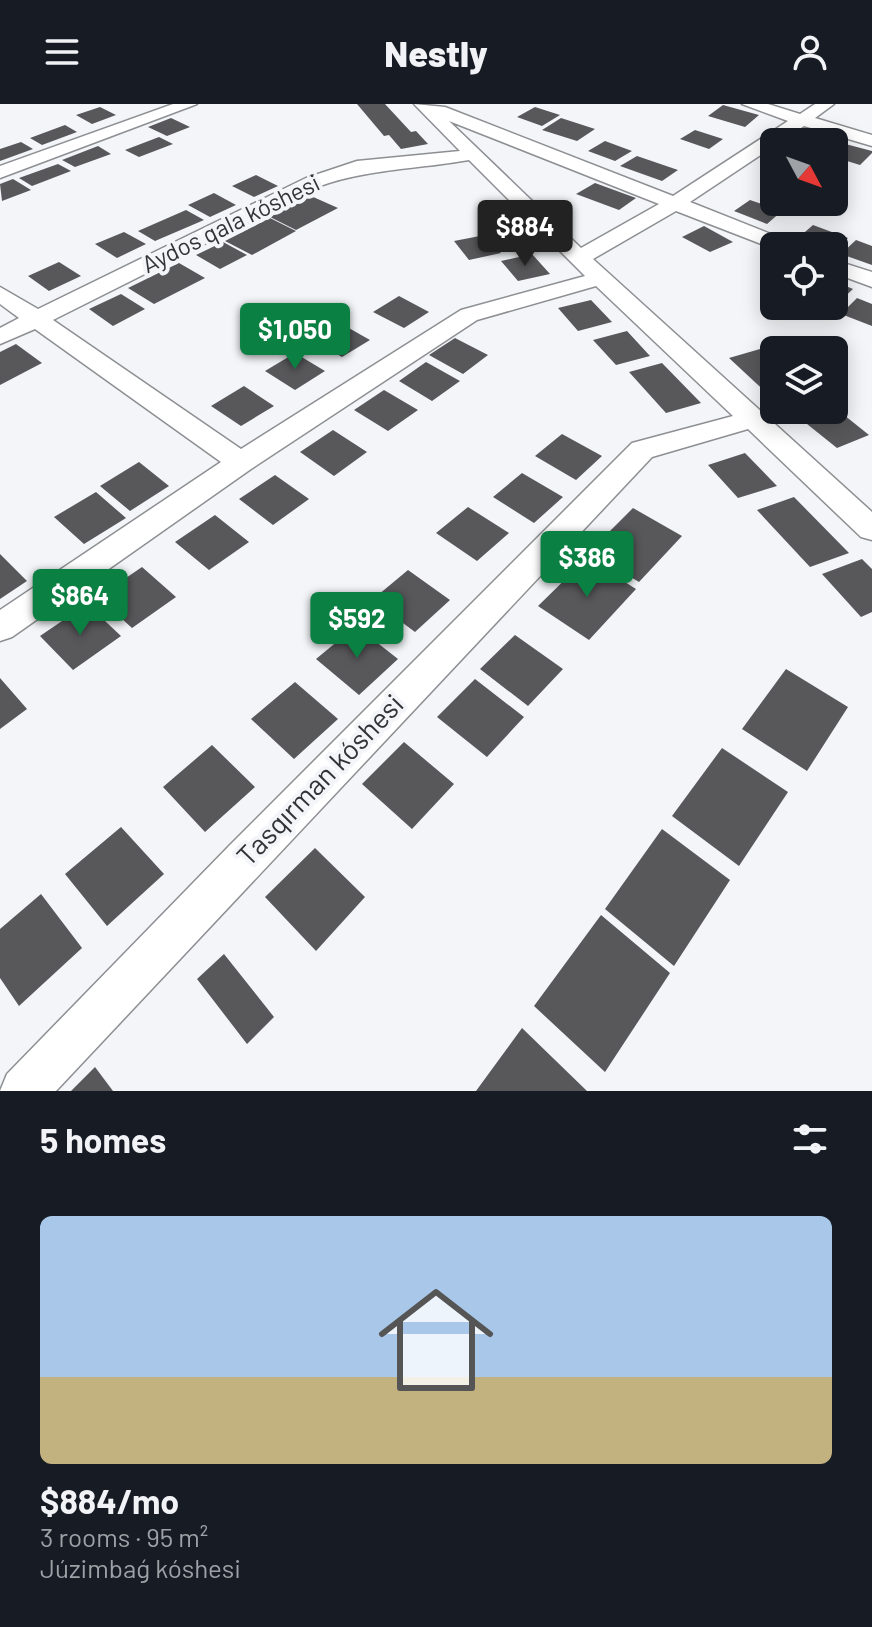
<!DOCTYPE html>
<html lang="en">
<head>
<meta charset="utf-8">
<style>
	body { margin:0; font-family:Barlow,sans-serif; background:#20242c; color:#f1f3f6; height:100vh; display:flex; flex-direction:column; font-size:30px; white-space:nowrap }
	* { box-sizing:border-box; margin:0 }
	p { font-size:26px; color:#9ea1a6 }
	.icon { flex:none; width:44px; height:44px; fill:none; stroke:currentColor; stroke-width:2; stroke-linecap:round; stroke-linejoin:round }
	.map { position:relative; height:987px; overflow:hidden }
	.details { display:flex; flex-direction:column; background:#171b24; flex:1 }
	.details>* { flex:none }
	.needle { width:52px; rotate:131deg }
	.buttons { position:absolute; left:760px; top:24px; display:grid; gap:16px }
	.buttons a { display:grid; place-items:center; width:88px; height:88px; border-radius:12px; background:#171b24; box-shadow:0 4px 20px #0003; font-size:40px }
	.price { position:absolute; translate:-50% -68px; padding:0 18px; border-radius:8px; background:#0b8043; color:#fff; font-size:26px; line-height:52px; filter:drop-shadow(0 2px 4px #0008) }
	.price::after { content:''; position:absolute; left:50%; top:48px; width:24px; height:18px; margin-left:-12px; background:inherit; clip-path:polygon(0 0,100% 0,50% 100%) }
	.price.selected { background:#222; color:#fff }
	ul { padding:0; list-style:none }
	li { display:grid; align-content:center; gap:16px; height:424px; padding:0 40px }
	li span { display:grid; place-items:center; height:248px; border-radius:12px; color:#555 }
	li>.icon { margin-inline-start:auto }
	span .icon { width:144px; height:144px; fill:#fffc; stroke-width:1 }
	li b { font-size:34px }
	h2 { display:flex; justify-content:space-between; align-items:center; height:96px; padding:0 40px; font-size:34px }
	header { display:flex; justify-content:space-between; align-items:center; height:104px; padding:0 40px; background:#171b24; font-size:36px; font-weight:800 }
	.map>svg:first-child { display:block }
	.building { fill:#58585b }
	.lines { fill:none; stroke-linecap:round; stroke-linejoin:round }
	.minor-casing { stroke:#8d8f92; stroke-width:3 }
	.minor { fill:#fff; fill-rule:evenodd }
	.labels { text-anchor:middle; stroke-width:8; stroke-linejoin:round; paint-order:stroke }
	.far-street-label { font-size:24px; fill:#323334; stroke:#f3f5f8 }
	.street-label { font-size:28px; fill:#323334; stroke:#f3f5f8 }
</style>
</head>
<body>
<header><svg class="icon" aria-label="menu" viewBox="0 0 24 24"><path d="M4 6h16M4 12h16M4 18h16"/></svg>Nestly<svg class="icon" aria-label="person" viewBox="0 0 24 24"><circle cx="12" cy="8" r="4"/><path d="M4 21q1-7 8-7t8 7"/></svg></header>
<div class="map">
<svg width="872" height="987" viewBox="0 0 872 987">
	<rect width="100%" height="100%" fill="#f3f5f8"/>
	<path class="building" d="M357,0H385L411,28L416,27L428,40L401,45L389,31L384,32Z
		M723,1L759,11L745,23L708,12Z
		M100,3L116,11L92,20L76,11Z
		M535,3L560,11L542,22L517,13Z
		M171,14L190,23L167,32L148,23Z
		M561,14L595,25L577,37L542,26Z
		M65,21L77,28L42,41L30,34Z
		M695,26L723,35L709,45L680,35Z
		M159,33L173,40L139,53L125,46Z
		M605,37L632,47L615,57L588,47Z
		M834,37L872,47V49L860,61L834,53Z
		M21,38L33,45L0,57V45Z
		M98,42L111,50L75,63L62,56Z
		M637,52L678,66L662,77L620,62Z
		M58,60L71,67L32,82L19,74Z
		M256,71L278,82L254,93L232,82Z
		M13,75L31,86L2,97L0,80Z
		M595,79L636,94L619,106L576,90Z
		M214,89L236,101L210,113L188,101Z
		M311,92L338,104L296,126L270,113Z
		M750,96L782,107L767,120L734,107Z
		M186,106L204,116L155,137L138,127Z
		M270,114L296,127L252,151L225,137Z
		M813,121L848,134L834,147V142H819L798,134Z
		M704,122L733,138L710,148L682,133Z
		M124,128L146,140L117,154L95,140Z
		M485,131L501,149L469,156L454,137Z
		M856,136L872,142V161L841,150Z
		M223,138L247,151L220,165L196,151Z
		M532,150L550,170L518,177L501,157Z
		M59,158L81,172L49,187L28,172Z
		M179,159L205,174L154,200L128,184Z
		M834,177L853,185L837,200L834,199Z
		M121,190L145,205L113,222L89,205Z
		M399,192L429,208L404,224L373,208Z
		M857,194L872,200V222L841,210Z
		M591,196L612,218L578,227L558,204Z
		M340,219L370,236L342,253L312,236Z
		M627,227L650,252L616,261L593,236Z
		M455,234L488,251L463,270L429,251Z
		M16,240L42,259L0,281V248Z
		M760,245L774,257L772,294L729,254Z
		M295,249L325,267L295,286L265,267Z
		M426,258L460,277L432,297L399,277Z
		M662,259L701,299L666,309L629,268Z
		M244,282L274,302L241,322L211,302Z
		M384,286L418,306L388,327L354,306Z
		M834,303L869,331L837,344L802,316Z
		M333,326L367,348L334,372L300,348Z
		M562,330L602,352L576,376L535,352Z
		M745,349L777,382L738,394L708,361Z
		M139,358L169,382L130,407L100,382Z
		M522,369L563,393L534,419L493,393Z
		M275,371L309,395L273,421L239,395Z
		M96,388L126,414L84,440L54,413Z
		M794,393L849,449L810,463L757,406Z
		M468,403L509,429L477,457L436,429Z
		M633,404L682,432L639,478L589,448Z
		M215,411L249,438L209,466L175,438Z
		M0,450L27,477L0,495Z
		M587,454L636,485L589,536L538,502Z
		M862,455L872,465V508L861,513L822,470Z
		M142,463L176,493L132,524L98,493Z
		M408,466L450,496L415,528L372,496Z
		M87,500L121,532L73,566L40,532Z
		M356,522L398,555L359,591L316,555Z
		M515,531L563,565L528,602L480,565Z
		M786,565L848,603L807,667L742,625Z
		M0,574L27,605L0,625Z
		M475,575L524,613L487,653L437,613Z
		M295,578L338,615L294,655L251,615Z
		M404,638L454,680L412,725L362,680Z
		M212,641L255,683L205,728L163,683Z
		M722,644L788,688L739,762L672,712Z
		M121,723L164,770L107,822L65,770Z
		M662,725L730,776L674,862L605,805Z
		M315,744L365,793L316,847L265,793Z
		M41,790L82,844L19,902L0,874V825Z
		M601,811L670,869L605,968L534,902Z
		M224,850L274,913L247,940L197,875Z
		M522,924L587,987H476Z
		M95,963L113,987H71Z"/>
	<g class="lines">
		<g class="minor-casing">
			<path id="minor" d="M173,0H197L0,74V62Z
				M414,0L445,3L673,92L788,17L742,0H768L800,10L815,0H834L815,14L872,31V42L804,22L780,38H774V42L690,98L791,138L794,142H774V145L676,107L593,155L872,408V436L861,433L748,325L652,353L56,987H0L7,970L229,742L632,339L733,312L596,182L477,216L251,365L12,533L0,537V506L221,358L35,225L0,240V224L19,214L0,200V183L38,205L306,74L357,57L460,47ZM449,17L659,100L581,144ZM469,56L585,172L461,206L241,345L53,216L320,82C368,65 418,65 469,56Z
				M834,156L872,168V183L834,169Z"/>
		</g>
		<use href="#minor" class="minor"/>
	</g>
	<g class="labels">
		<g class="far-street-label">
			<text transform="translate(231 120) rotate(-26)" y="8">Aydos qala kóshesi</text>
		</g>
		<g class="street-label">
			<text transform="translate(320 676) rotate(-46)" y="10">Tasqırman kóshesi</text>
		</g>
	</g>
</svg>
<div class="buttons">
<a><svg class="needle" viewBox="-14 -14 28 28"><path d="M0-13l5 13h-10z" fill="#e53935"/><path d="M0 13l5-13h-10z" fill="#9ea1a6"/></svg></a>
<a><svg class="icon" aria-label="locate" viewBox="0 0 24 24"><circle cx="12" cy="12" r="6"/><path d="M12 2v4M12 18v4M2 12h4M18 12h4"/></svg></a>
<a><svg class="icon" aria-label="layers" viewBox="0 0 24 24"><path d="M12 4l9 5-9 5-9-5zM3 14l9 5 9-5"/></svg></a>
</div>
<b class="price selected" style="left:525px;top:164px">$884</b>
<b class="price" style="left:295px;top:267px">$1,050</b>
<b class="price" style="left:587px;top:495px">$386</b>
<b class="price" style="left:80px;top:533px">$864</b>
<b class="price" style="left:357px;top:556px">$592</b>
</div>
<section class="details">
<h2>5 homes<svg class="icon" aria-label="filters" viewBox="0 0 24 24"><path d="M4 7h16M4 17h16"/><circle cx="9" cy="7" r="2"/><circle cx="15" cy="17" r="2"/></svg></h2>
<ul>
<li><span style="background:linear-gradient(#a9c7e8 65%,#c2b280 0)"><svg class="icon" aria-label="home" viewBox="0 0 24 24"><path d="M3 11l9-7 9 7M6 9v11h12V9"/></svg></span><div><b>$884/mo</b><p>3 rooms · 95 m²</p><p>Júzimbaǵ kóshesi</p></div></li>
</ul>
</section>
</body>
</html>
